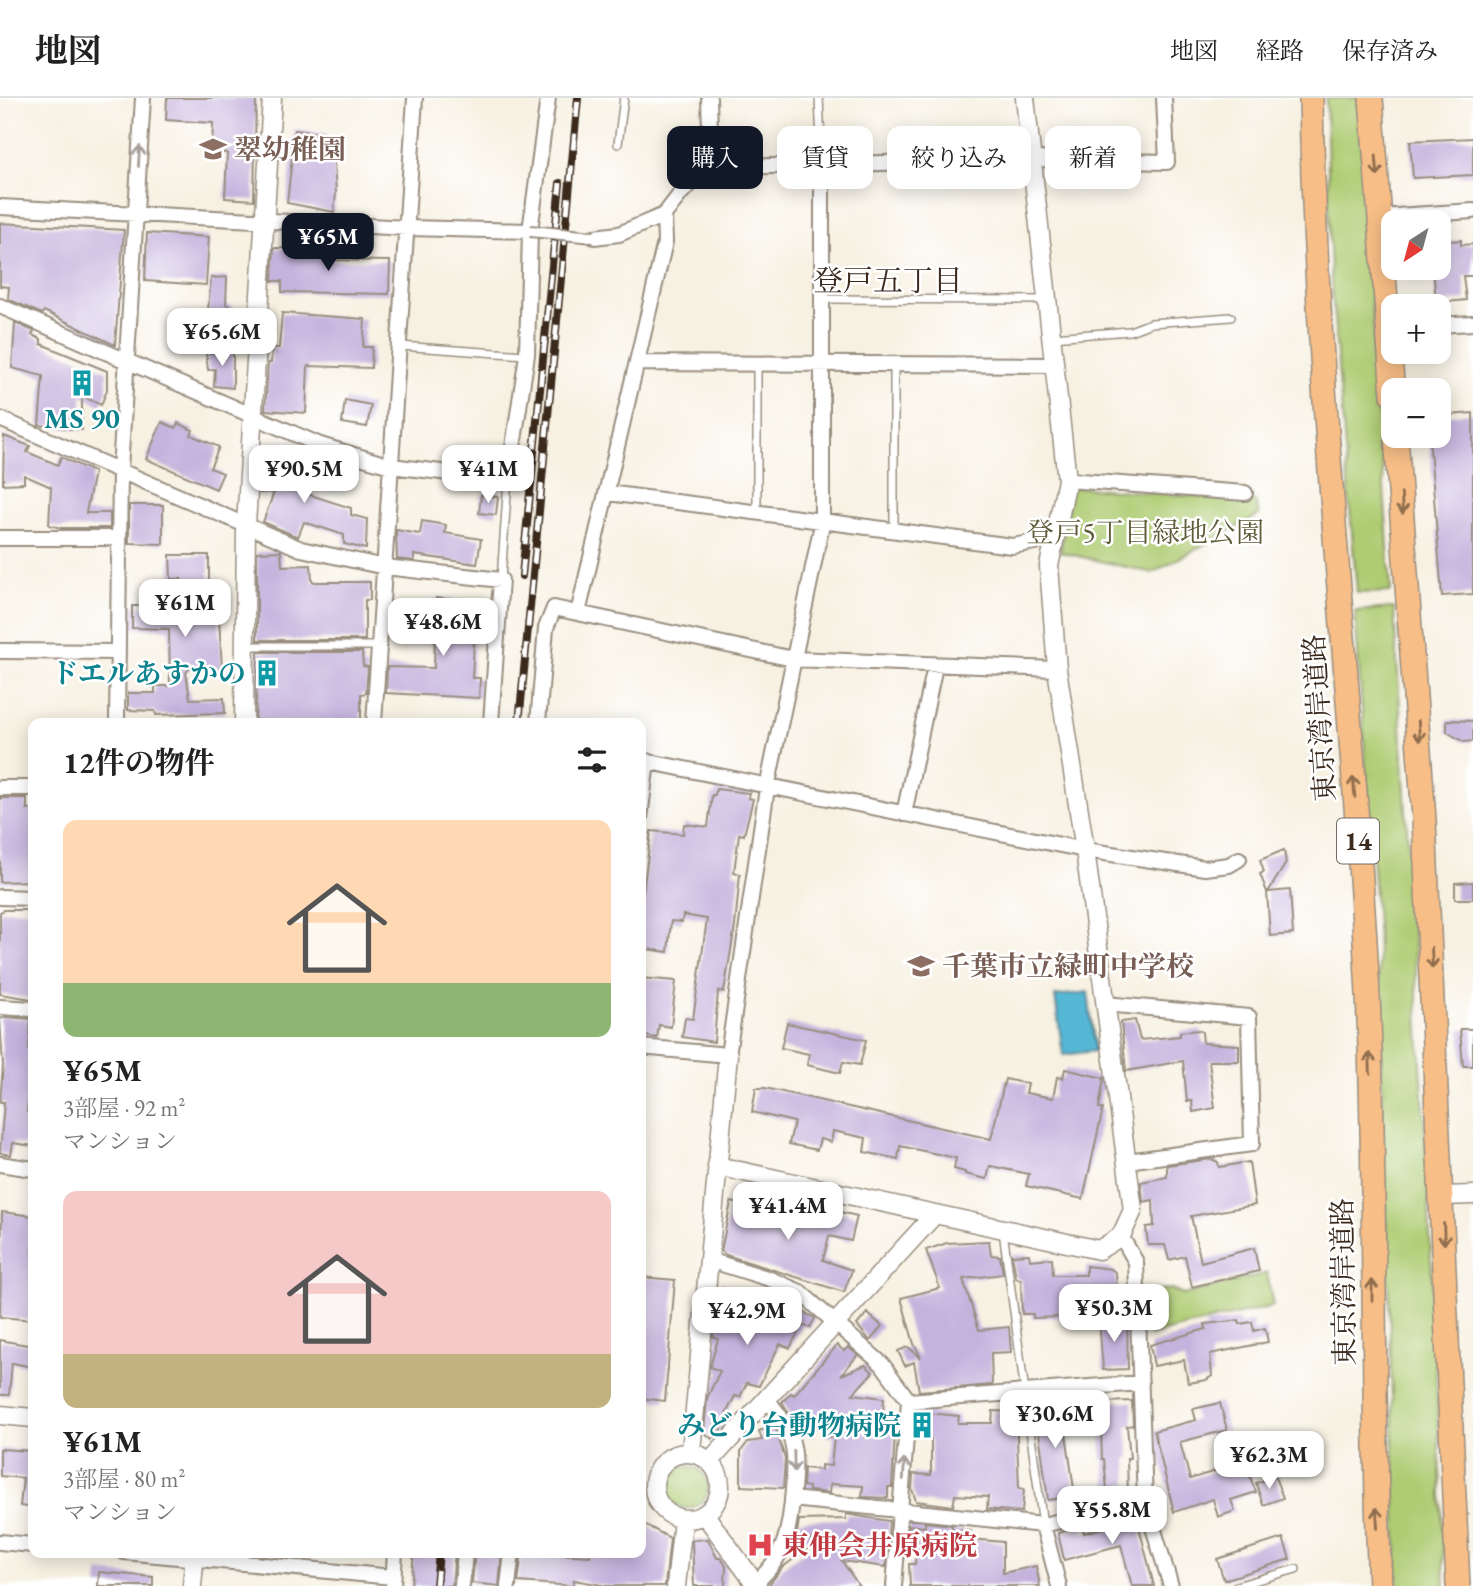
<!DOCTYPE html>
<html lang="ja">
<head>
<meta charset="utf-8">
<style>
	body { margin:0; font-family:"EB Garamond","Noto Serif JP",serif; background:#f2f2f2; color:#222; height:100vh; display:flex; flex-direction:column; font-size:26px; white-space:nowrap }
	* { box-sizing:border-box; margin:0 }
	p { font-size:23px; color:#767676 }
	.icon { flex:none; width:38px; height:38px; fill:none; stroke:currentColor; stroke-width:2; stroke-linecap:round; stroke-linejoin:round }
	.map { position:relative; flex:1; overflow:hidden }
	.details { position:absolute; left:28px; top:620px; width:618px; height:840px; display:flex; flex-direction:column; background:#fff; border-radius:14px; box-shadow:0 4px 18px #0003 }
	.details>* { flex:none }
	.banner { position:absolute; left:667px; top:28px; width:665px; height:63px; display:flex; gap:14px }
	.needle { width:46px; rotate:216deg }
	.tools { position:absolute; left:1381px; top:112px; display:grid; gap:14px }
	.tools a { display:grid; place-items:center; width:70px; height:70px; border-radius:14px; background:#fff; box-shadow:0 4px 18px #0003; font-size:35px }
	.price { position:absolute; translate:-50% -60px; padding:0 16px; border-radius:14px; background:#fff; color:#222; font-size:23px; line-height:46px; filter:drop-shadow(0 2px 4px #0008) }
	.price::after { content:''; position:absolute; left:50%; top:42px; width:21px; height:16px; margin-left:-10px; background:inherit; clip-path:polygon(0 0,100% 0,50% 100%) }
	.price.on { background:#111827; color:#fff }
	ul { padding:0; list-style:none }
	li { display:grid; align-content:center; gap:14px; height:371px; padding:0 35px }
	li span { display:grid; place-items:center; height:217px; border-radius:14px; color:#555 }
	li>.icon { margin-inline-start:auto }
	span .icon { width:126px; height:126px; fill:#fffc; stroke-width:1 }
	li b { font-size:30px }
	h2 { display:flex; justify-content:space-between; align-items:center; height:84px; padding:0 35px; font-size:30px }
	.pill { padding:0 24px; border-radius:14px; background:#fff; box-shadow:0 4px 18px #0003; font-size:24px; line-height:63px }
	.pill.on { background:#111827; color:#fff }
	header { display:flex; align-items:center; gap:42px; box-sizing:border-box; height:98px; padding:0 35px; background:#fff; border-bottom:2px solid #e0e0e0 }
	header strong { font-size:33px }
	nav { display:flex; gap:38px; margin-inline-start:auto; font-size:24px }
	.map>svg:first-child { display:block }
	.green { fill:#afcc73; stroke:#757b48; stroke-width:2 }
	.water { fill:#56b7d5; stroke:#48707a; stroke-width:2 }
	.building { fill:#c5b2dd }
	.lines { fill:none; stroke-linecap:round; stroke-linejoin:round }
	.service-casing { stroke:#998e80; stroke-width:10 }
	.minor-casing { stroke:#998e80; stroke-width:18 }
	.tertiary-casing { stroke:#998e80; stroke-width:21 }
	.trunk-casing { stroke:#998e80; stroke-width:26 }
	.service { stroke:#fff; stroke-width:7 }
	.minor { stroke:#fff; stroke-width:14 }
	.tertiary { stroke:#fff; stroke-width:18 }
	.trunk { stroke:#f7be87; stroke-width:23 }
	.rail-casing { stroke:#3b2a1e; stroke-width:8 }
	.rail { stroke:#fff; stroke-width:5; stroke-dasharray:16; stroke-linecap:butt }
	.pedestrian-bridge-casing { stroke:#998e80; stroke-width:14; stroke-linecap:butt }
	.pedestrian-bridge { stroke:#fff; stroke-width:10 }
	.oneway { stroke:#a79f9a }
	.oneway2 { stroke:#906d4d }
	.labels { text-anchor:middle; stroke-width:5; stroke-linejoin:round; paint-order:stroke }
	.shield { fill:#fff; stroke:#766a62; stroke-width:2 }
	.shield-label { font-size:26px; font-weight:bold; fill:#3b2a1e }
	.education-label { font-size:28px; font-weight:bold; fill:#785e54; stroke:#fff; text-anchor:start }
	.culture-label { font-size:28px; font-weight:bold; fill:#0d838f; stroke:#fff; text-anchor:end }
	.park-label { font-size:28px; fill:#5e5b38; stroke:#fff }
	.street-label { font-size:28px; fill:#3b2a1e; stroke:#fff }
	.health-label { font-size:28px; font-weight:bold; fill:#be3a42; stroke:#fff; text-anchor:start }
	.neighbourhood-label { font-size:30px; fill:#3b2a1e; stroke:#fff }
</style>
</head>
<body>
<header>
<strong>地図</strong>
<nav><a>地図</a><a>経路</a><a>保存済み</a></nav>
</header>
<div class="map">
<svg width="1473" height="1488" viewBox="0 0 1473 1488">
	<rect width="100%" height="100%" fill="#fff"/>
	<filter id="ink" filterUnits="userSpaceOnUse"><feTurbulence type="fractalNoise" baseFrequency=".0143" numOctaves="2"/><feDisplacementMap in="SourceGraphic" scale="14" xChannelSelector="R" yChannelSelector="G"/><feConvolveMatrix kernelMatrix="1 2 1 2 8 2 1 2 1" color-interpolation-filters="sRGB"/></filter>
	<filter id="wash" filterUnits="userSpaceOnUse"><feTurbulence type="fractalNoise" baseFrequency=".00686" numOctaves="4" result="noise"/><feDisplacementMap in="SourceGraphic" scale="28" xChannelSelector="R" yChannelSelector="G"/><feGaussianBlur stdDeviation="1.57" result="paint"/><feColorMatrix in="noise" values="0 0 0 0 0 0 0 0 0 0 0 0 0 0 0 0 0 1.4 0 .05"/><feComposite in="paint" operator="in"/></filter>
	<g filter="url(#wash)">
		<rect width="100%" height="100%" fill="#f7f1e2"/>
		<path class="green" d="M1326,0H1358L1391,494L1357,495L1331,184Z
			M1077,389L1255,403L1259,417L1152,475L1060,454L1071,393Z
			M1394,510L1427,1067L1445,1488H1398L1377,827L1355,513Z
			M1267,1175L1273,1208L1150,1237L1148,1193L1170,1191L1183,1197Z
			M666 1389a21 21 0 1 1 42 0a21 21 0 1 1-42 0Z"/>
		<path class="water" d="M1088,894L1095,953L1063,957L1055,898Z"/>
		<g id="blocks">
			<path class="building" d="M167,0H256L254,102L225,100L227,55L212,54L213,25L166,22Z
				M295,32L327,36L326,52H333L336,95L334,114L287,105Z
				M1473,40V77L1413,80L1410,43Z
				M0,125L124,132L115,247L44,213L42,216L8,201L9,189L0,188Z
				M147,135L209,139L206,187L145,183Z
				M1461,142V147L1473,146V178H1463L1466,202L1436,205L1433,170H1438V144Z
				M274,150L329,151L328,162L390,163L389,196L282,194V183H272Z
				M227,179L226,206L233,210L235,234L206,232L211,180Z
				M282,215L365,221L363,249H372L371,270L308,268L306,315L265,312L268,265H271L272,250H279Z
				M15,225L34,233L32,237L41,241V246L107,273V292L101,307L82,298V332L39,327L43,278L12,270Z
				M233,253V290L214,288L215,271L208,272L206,255Z
				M345,302L371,307L367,329L342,325Z
				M1473,315V496L1442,498L1429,338H1438V318Z
				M162,324L176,330L178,325L193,332L191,337L219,349L210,370L223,375L216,391L146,361Z
				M4,338L30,348L27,354L58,367L61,359L94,374L86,415H110V430H61L49,427L51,389L24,377V385L3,386Z
				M262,350L285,351L287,384L308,394L307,396L351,410V417L367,421L366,451L344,446V437L304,424L298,439L263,424L274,394L260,395Z
				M481,397L498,399L496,417L479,415Z
				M129,407H163V446L129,445Z
				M422,423L446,427L445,435L481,441L477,466L414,457V463L397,461L396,432L420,436Z
				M281,453L282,468L311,467L312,483L315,484H370V502H365V542H257V454Z
				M170,457H209V493L222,492L223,520L219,521L222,571H189L186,575L190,601L224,600L225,615L156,617L155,613L128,612V595H155V588H170L169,531L132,530V508H181V481H171Z
				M436,500L473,504L470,544H474L472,580H480L479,600L386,595L387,569L434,570Z
				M258,554H362L363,568L368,569L366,595L361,596V625H255Z
				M1447,622L1473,623V643L1464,644L1447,634Z
				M716,691L749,695L748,700L753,701L744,737L739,736L734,774L740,776L735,828L724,894L718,893L714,944L682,939L685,920L693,921L707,821L683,817L682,824L671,823L668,854L640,850V818L651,733L683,736L684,726L708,729L712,697H715Z
				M0,700H27V711H33V783L0,784Z
				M1284,752L1286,765L1268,794L1290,792L1293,836L1270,838L1267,794L1260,776L1264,774L1260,762Z
				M1473,784V801H1455V785Z
				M4,812H33L32,901L0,896V814Z
				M640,880L676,883L671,929L659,927L657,940L640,937Z
				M6,919L31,921L29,952H33L27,1014L33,1015V1048L13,1045L11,1057L0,1055L4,1004H0L3,968L0,921Z
				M1135,922L1140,942L1180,938V934L1199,932L1202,934L1203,945L1239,947V963H1209L1215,1010L1193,1014L1192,1003H1187L1183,963L1126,973L1121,924Z
				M787,925L866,942L860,967L843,964L840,975L807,967L809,956L781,950Z
				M1460,931H1473V968H1463Z
				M1065,971L1104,980L1099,1010L1103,1011L1083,1101L1026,1088L1029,1076L990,1068L987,1081L965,1076V1074L954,1071L956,1060L900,1048L898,1061L864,1054L866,1040L833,1033L831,1044L820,1041L817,1052L789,1046L794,1024L752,1014L756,990H765L991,1041L1005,981L1028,986L1026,995L1053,1000L1057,979L1063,980Z
				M1211,1061L1218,1064L1219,1069L1249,1064L1255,1107L1191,1118L1201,1164L1254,1150L1259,1173L1192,1189L1185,1158L1169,1162L1165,1147H1148L1146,1129L1154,1128L1153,1102L1143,1104L1141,1084L1167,1079V1067Z
				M731,1104L771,1113L772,1107L797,1113L796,1117L833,1125L836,1113L857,1118L851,1143L829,1138L823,1162L852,1172L844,1194L726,1157L721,1153Z
				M2,1114L33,1118V1222L0,1219Z
				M989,1143L991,1157L1000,1158L1003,1176L963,1181L979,1232L1009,1229L1011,1254L991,1255L992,1287L919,1293L914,1264L905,1268L898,1253L908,1249L921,1260L914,1246L901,1200L940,1190L926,1152L947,1145Z
				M1029,1156L1030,1162L1052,1160L1053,1177H1086V1168L1111,1171L1116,1175L1117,1192L1109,1193L1110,1217L1033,1220V1216H1022L1021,1182L1016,1180L1012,1157Z
				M640,1179L675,1182L665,1303L640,1300Z
				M722,1190L759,1204L764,1194L815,1220L810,1230L802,1227L790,1250L780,1246L759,1288L747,1285L740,1299L735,1298L726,1316L731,1320L712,1341L704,1334L707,1300L720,1273L710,1269L718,1241L713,1239L716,1204Z
				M867,1215L882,1228L870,1243L857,1227Z
				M1127,1220L1128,1271L1103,1272L1099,1221Z
				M1239,1222L1240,1226L1252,1224L1254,1233L1265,1230L1268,1244L1210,1256L1212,1278L1206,1282L1188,1285L1184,1262L1154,1268L1150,1247L1206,1231L1205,1226Z
				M0,1242L33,1248V1269L12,1265L9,1297H0Z
				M837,1247L844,1253L848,1249L858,1257L841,1277L865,1267L873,1274L853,1296L884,1300L882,1333L895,1334L892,1389H888V1400L862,1399L863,1388L830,1386L829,1395L809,1393V1389L803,1388L804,1370L821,1372V1367L831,1368L834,1339L825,1338L827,1312L808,1333L803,1328L799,1331L797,1328L782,1304L791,1295L794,1297Z
				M1061,1301L1075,1398L1048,1402L1035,1305Z
				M1132,1303L1133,1327L1127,1328L1130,1360H1127L1128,1397L1108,1402L1104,1361H1102L1100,1304Z
				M1220,1305L1227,1332L1180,1344L1190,1381L1244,1364L1256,1394L1231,1402L1235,1413L1218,1419L1213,1401L1174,1414L1154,1333L1196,1322L1193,1311Z
				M993,1313L1016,1314L1019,1390L1024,1391L1022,1414L987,1411L988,1399L955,1397L953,1408L916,1403L912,1391L913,1376L931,1377V1341L916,1340L918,1314L959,1318L958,1325H992Z
				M775,1328L785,1361L783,1390L741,1388V1353L748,1344L762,1342L759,1333Z
				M0,1351L33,1353V1410L20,1408L23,1380L0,1378Z
				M1275,1379L1283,1400L1263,1407L1256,1385Z
				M846,1416L889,1423L886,1469L842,1463L859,1488H768L783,1469L819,1442L796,1441L799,1422L846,1421Z
				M1129,1417H1136L1154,1488H1132L1121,1447L1064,1462L1058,1435L1082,1428L1084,1435L1115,1427L1113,1420Z
				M640,1424L670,1440L665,1488H607L574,1482L573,1488L518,1484L522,1454L590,1458V1454H640Z
				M925,1424L952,1427V1432L971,1433V1441L1003,1444V1475L1036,1468L1040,1488H910L909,1466H915L917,1442L908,1440L909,1427L925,1429Z
				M1283,1440L1290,1461L1224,1482L1217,1461Z
				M708,1441L717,1460H721L726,1468L725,1488H694L692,1442Z
				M414,1454H455L452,1488H411Z
				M475,1454H502L499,1488L472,1485Z
				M99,1474L153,1479V1488H98Z"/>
		</g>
	</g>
	<g filter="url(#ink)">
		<use href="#blocks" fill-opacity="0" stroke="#998e80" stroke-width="2"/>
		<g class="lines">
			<g class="service-casing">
				<path id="service" d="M819,0L822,67
					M618,46L624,0
					M822,201L1045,202
					M1052,239L1130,233L1151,225L1231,219
					M400,248L526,257
					M757,267V417
					M894,267V433
					M501,482L508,382
					M247,548H379
					M1003,1133L1043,1427
					M1236,1488L1296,1471"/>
			</g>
			<g class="minor-casing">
				<path id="minor" d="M709,0L711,66
					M0,109L408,130L530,133
					M1381,119L1473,113
					M594,139L619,136L664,117L681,95L711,66L737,69L1030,61L1167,64L1164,0
					M0,208L320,347L391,368L508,382L527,257L530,133L548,0
					M1438,227L1473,225
					M638,265L1055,267
					M0,321L301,451L385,469L501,482L491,625
					M1067,382L1245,395
					M608,395L1012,448L1053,441
					M0,440H118
					M578,515L665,144L664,117
					M0,553L118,554
					M117,625L120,372L143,0
					M374,625L415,0
					M538,625L546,530L554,510L793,561L1057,571
					M640,662L1085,752L1205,770L1229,767L1239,761
					M0,690H33
					M904,716L935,568
					M640,720L647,663
					M0,799L33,800
					M1105,906L1249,919L1252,1046L1127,1063
					M0,909L33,911
					M640,949L728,957L767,690L822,426V67
					M0,1066L33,1071
					M1121,1138L1136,1164L1145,1403L1171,1488
					M709,1162L770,1181L800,1194L882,1266L909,1303L894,1488
					M909,1303L1141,1285
					M792,1401L1043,1427L1145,1403
					M1043,1427L1059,1488
					M0,1444L33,1447
					M124,1454L393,1479
					M393,1488L395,1454
					M462,1488L465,1454
					M508,1488L512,1454
					M751,1488C785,1463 790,1432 793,1392C794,1378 796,1363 793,1349C790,1331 779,1315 767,1302"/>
			</g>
			<g class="tertiary-casing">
				<path id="tertiary" d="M244,625L246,427L272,0
					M717,1068L1099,1152L1121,1138L1133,1112L1085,752L1057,571L1049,468L1067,382L1025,0
					M1443,1098L1473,1097
					M0,1317L33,1320
					M691,1354L728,957
					M654 1388a33 33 0 1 1 66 0a33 33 0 1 1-66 0Z
					M710,1363L935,1116
					M705,1417L757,1488
					M192,1488L195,1454
					M676,1488L683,1422"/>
			</g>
			<g class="trunk-casing">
				<path id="trunk" d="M1311,0C1316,300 1353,598 1368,897C1377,1094 1371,1291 1380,1488
					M1371,0L1393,297
					M1396,338L1424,721L1458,1488"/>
			</g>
			<use href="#service" class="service"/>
			<use href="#minor" class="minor"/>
			<use href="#tertiary" class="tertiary"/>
			<use href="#trunk" class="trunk"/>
			<g class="rail-casing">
				<path id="rail" d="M522,478L560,85
					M519,625L578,0
					M436,1488L439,1454"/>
			</g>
			<use href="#rail" class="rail"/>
			<g class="pedestrian-bridge-casing">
				<path id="pedestrian-bridge" d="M530,133L594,139"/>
			</g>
			<use href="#pedestrian-bridge" class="pedestrian-bridge"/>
		</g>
		<defs><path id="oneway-shaft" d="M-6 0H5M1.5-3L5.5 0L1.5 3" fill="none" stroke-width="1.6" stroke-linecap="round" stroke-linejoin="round" transform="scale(1.75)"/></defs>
		<g class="oneway">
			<use href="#oneway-shaft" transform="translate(139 58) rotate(-87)"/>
			<use href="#oneway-shaft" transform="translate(794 1363) rotate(89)"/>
			<use href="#oneway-shaft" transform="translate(904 1371) rotate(-86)"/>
		</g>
		<g class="oneway2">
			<use href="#oneway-shaft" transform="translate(1377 68) rotate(85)"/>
			<use href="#oneway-shaft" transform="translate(1402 406) rotate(86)"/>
			<use href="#oneway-shaft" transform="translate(1419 633) rotate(86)"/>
			<use href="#oneway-shaft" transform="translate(1354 689) rotate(-95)"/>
			<use href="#oneway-shaft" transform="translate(1432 860) rotate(87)"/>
			<use href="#oneway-shaft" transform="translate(1370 965) rotate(-92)"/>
			<use href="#oneway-shaft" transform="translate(1444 1136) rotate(88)"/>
			<use href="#oneway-shaft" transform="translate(1372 1192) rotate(-90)"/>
			<use href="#oneway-shaft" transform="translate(1377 1420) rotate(-93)"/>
		</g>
	</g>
	<defs>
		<g id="school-bare" transform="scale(2.1)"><path d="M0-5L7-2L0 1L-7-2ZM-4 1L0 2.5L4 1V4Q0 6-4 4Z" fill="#8d6e63" stroke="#fff" stroke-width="2.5" paint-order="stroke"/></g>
		<g id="building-bare" transform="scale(2.1)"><path d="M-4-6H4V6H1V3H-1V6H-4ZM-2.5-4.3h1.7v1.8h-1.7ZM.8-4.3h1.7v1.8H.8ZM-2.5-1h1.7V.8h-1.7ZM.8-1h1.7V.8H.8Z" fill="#0f9aa8" stroke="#fff" stroke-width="2.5" paint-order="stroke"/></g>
		<g id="hospital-bare" transform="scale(2.1)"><path d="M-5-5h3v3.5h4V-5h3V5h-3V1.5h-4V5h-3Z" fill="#e0444e" stroke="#fff" stroke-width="2.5" paint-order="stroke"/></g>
	</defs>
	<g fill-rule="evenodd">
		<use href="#school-bare" x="213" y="51"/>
		<use href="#building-bare" x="82" y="285"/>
		<use href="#building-bare" x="267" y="575"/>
		<use href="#school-bare" x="921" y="868"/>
		<use href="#building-bare" x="922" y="1327"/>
		<use href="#hospital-bare" x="760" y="1447"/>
	</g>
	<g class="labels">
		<rect class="shield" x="1337" y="720.5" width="42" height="45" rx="5"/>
		<g class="shield-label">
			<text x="1358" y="752">14</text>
		</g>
		<g class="education-label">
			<text x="234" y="61">翠幼稚園</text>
			<text x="942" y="878">千葉市立緑町中学校</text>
		</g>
		<g class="culture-label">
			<text x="82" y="330" text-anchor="middle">MS 90</text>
			<text x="246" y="585">ドエルあすかの</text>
			<text x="901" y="1337">みどり台動物病院</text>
		</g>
		<g class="park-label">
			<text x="1145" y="444">登戸5丁目緑地公園</text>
		</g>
		<g class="street-label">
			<text transform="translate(1319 620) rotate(-94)" y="10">東京湾岸道路</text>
			<text transform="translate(1343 1184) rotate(-91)" y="10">東京湾岸道路</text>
		</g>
		<g class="health-label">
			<text x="781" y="1457">東伸会井原病院</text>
		</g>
		<g class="neighbourhood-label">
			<text x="888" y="193">登戸五丁目</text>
		</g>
	</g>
</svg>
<div class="tools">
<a><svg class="needle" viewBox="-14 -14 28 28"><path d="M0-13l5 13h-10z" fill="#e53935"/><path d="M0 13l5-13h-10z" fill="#767676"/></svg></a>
<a>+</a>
<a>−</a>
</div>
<b class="price on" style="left:328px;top:175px">¥65M</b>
<b class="price" style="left:222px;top:270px">¥65.6M</b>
<b class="price" style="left:304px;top:407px">¥90.5M</b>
<b class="price" style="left:488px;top:407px">¥41M</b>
<b class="price" style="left:185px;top:541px">¥61M</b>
<b class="price" style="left:443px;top:560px">¥48.6M</b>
<b class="price" style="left:788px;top:1144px">¥41.4M</b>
<b class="price" style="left:1114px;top:1246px">¥50.3M</b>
<b class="price" style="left:747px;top:1249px">¥42.9M</b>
<b class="price" style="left:1055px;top:1352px">¥30.6M</b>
<b class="price" style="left:1269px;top:1393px">¥62.3M</b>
<b class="price" style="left:1112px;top:1448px">¥55.8M</b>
<div class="banner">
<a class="pill on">購入</a>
<a class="pill">賃貸</a>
<a class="pill">絞り込み</a>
<a class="pill">新着</a>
</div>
<section class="details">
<h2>12件の物件<svg class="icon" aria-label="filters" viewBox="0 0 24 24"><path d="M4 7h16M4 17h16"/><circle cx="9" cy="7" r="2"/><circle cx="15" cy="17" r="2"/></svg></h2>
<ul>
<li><span style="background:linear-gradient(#ffd9b3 75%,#8fb573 0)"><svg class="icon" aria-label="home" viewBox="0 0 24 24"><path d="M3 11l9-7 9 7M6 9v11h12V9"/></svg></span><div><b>¥65M</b><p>3部屋 · 92 m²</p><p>マンション</p></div></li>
<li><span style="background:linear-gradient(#f6c9c9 75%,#c2b280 0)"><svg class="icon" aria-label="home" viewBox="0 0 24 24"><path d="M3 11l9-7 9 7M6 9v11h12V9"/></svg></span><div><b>¥61M</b><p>3部屋 · 80 m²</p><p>マンション</p></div></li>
</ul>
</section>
</div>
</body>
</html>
